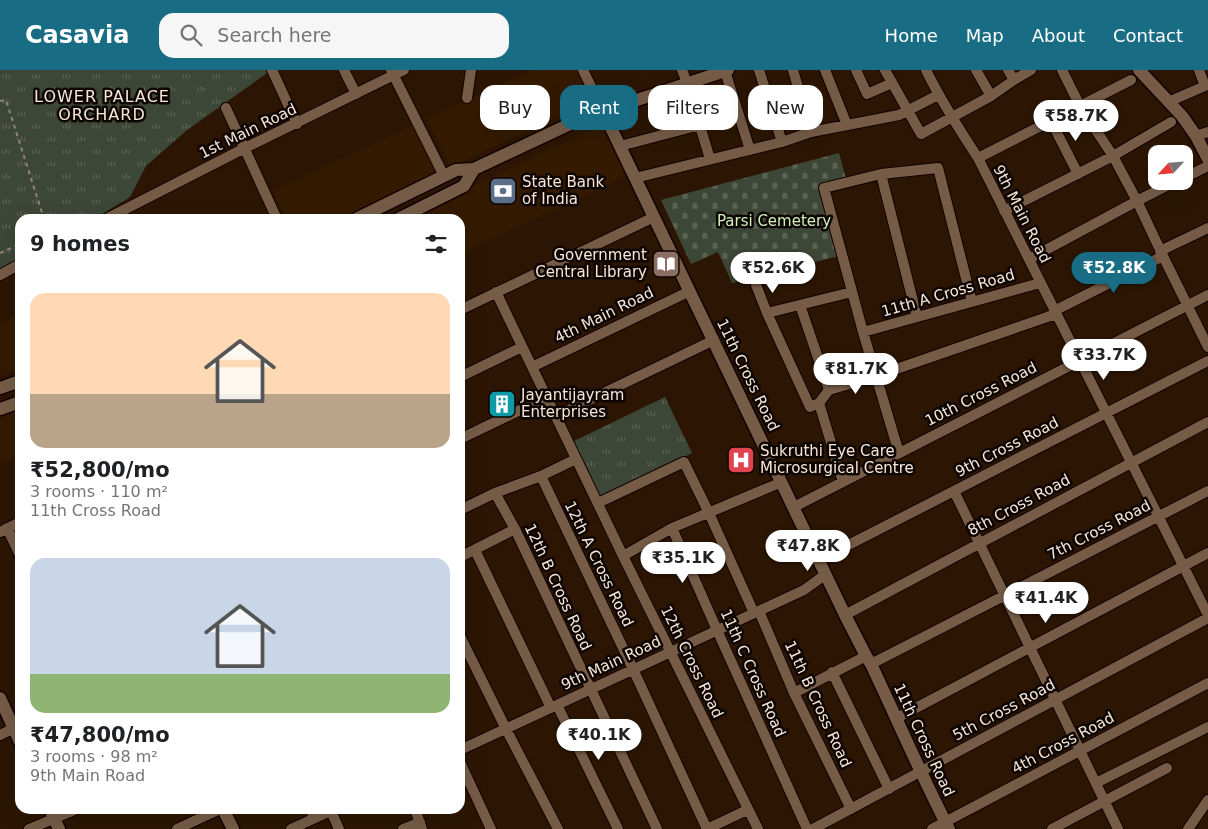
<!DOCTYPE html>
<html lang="en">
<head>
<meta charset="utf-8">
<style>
	body { margin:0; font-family:"DejaVu Sans",sans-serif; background:#f6f6f6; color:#202124; height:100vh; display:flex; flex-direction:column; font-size:19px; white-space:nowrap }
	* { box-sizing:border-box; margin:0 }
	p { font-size:16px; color:#757577 }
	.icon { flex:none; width:28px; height:28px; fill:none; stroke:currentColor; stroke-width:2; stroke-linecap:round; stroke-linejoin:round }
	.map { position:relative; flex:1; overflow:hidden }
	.details { position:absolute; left:15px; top:144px; width:450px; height:600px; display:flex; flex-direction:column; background:#fff; border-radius:15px; box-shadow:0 5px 20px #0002 }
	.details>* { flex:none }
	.top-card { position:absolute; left:480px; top:15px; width:475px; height:45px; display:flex; gap:10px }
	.needle { width:32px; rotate:244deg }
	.buttons { position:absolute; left:1148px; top:75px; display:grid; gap:10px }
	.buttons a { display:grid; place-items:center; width:45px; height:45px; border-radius:10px; background:#fff; box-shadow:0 5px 20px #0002; font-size:25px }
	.price { position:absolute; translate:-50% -42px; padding:0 11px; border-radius:18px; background:#fff; color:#222; font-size:16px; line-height:32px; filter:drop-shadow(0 1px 2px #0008) }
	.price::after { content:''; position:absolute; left:50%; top:30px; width:15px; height:11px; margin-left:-8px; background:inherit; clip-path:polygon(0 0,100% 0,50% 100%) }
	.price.active { background:#186d84; color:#fff }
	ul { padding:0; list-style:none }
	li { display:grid; align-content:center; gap:10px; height:265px; padding:0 15px }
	li span { display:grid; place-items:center; height:155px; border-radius:15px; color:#555 }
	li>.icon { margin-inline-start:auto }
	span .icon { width:90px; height:90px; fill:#fffc; stroke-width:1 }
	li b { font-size:21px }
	h2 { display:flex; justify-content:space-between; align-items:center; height:60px; padding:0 15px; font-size:21px }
	.pill { padding:0 18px; border-radius:15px; background:#fff; box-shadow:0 5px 20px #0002; font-size:18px; line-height:45px }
	.pill.active { background:#186d84; color:#fff }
	header { display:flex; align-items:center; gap:30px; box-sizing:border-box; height:70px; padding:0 25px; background:#186d84; color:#fff }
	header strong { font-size:24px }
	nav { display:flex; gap:28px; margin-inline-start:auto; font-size:18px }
	.search { width:350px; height:45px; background:#f6f6f6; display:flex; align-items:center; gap:12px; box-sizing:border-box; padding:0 18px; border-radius:15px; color:#757577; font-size:19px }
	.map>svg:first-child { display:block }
	.built { fill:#351a02 }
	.grass { fill:url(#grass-tufts) }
	.cemetery { fill:url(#cemetery-stones) }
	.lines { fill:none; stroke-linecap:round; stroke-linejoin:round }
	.minor-casing { stroke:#130200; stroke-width:12 }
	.tertiary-casing { stroke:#130200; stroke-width:15 }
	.path { stroke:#958273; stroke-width:2; stroke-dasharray:4 4; stroke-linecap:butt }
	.minor { stroke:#765c47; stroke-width:10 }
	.tertiary { stroke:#765c47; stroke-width:12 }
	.labels { text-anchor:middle; stroke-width:5; stroke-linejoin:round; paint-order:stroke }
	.street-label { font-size:15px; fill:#f7e7db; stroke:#0d0501 }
	.poi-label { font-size:15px; fill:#f7e7db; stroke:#0d0501; text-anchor:start }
	.park-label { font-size:15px; fill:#cff1ba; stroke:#0d0501 }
	.neighbourhood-label { font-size:16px; letter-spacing:1px; fill:#f7e7db; stroke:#0d0501 }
</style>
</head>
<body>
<header>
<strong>Casavia</strong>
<div class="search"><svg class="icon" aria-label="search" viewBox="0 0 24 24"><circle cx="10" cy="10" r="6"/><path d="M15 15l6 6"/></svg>Search here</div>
<nav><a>Home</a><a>Map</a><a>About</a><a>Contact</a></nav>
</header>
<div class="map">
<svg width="1208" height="759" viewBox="0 0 1208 759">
	<defs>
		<pattern id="grass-tufts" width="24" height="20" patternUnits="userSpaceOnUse" patternTransform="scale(1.25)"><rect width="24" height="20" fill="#3d4737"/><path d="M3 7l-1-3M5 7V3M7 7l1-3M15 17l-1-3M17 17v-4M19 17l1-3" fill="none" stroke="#5a6253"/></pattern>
		<pattern id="cemetery-stones" width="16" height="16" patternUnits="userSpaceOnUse" patternTransform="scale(1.25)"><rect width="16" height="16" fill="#3d4737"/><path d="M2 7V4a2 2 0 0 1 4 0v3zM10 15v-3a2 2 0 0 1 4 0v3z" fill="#5a6253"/></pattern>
	</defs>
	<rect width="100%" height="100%" fill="#2c1603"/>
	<path class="built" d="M532,0H580L594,30L450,97L427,49Z
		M606,53L630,104L460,184V149H403Z
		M416,54L439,104L344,149H286L273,121Z
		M20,244V298L0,307V254Z
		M20,340V385L0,395V348Z"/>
	<path class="grass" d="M0,0H270V1L187,60L146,96L130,127L94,149H20V189L0,199Z
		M665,327L692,383L599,427L572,372Z"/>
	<path class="cemetery" d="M839,83L846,109L821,115L839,186L732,213L718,182L691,194L661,130Z"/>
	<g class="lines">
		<g class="minor-casing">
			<path id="minor" d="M272,0L297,54
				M344,0L356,24
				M391,0L444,106
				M583,0L602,39
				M682,0L687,13L710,89
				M759,0L782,72
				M793,0L811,62
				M825,0L847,55
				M856,0L867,24L892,13
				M885,0L921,64L991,26L1014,10L1031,0
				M926,0C941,31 959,59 978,88L1208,545
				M976,0L991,26
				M1008,0L1014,10
				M1062,0L1080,36L1113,86L1137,131L1163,186L1208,277
				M725,1L750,80
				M467,28L471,0
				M1168,32L1205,16L1199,0
				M226,38L277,149
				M1051,51L1078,104
				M1196,66L1208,62
				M620,76L700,55
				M978,88L1131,10
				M881,104L917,247
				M635,108L782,72L811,62L899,45L938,25
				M1184,108L1208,96
				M1004,141L1113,86L1171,52
				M106,149L245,78L404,0
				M1160,181L1208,158
				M1029,189L1137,131L1176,111
				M0,205L20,194
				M756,215L767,243L810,337L819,333
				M496,222L623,486L758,759
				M800,235L829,320L819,333L843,412
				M460,240L654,147
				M1054,241L1163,186
				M767,243L852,222
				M863,262L1040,213
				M532,297L690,221
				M460,307L522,277
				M829,320L876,306L1056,244
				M556,346L714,270
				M460,369L547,327
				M899,383L863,262L824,118L881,104L938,98L972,232
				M541,406L633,599L707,759L747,740
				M954,421L1118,759
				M495,423L515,459L657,759
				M598,433L684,392L709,443L754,543
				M794,437L1208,225
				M460,440L495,423L541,406L576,389
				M7,458L20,485
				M672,458L717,560L807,759
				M0,462L20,452
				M475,480L551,638
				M623,486L672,458L782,412
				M460,487L515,459
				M819,490L1208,291
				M759,541L794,623L851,739
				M845,545L1208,352
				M460,566L506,659L558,759
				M871,594L1208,421
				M832,602L889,719
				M794,623L866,586
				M557,635L618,759
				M897,648L1208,483
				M0,665L20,655
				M460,680L804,520L826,504
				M460,692L491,759
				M1096,713L1208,657
				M310,739L315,748
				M415,739L422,759
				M331,741L339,759
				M29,759L77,739
				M177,759L220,739
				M291,759L335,739
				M403,759L420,752
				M813,759L1208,548
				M932,759L1208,613
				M1052,759L1167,698
				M1188,759L1208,730"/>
		</g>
		<g class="tertiary-casing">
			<path id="tertiary" d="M1139,0L1182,46L1196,66L1208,89
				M602,39L845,545L866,586L871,594C897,649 921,705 949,759
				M356,149L456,100L474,99L602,39L631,32L728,0
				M398,149L464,116L474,99
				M0,318L20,311
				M0,339L20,332
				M0,628L20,672
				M50,739L59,759
				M223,739L233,759"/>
		</g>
		<path class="path" d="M0,31L6,30L44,149
			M0,183L20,174"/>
		<use href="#minor" class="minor"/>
		<use href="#tertiary" class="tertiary"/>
	</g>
	<defs>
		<g id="bank-square" transform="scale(1.4375)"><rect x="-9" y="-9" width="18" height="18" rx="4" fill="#5c6f8a" stroke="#0d0501"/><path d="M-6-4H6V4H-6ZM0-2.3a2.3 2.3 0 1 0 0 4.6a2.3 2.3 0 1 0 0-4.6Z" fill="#fff"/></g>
		<g id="library-square" transform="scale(1.4375)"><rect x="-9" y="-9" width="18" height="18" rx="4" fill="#8d6e63" stroke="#0d0501"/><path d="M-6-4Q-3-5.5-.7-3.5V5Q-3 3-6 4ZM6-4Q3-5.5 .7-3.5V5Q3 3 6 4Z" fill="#fff"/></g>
		<g id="building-square" transform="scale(1.4375)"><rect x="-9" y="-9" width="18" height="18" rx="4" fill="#0f9aa8" stroke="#0d0501"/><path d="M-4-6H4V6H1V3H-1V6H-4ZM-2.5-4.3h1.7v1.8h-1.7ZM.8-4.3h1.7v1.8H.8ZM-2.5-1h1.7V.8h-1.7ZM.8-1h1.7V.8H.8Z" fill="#fff"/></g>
		<g id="hospital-square" transform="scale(1.4375)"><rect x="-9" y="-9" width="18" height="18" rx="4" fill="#e0444e" stroke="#0d0501"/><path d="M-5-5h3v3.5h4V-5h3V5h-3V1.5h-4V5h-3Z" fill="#fff"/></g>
	</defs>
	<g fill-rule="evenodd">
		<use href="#bank-square" x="503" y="121"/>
		<use href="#library-square" x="666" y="194"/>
		<use href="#building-square" x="502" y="334"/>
		<use href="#hospital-square" x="741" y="390"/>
	</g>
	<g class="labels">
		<g class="street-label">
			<text transform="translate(248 61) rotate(-26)" y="5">1st Main Road</text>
			<text transform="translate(1022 144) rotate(63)" y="5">9th Main Road</text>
			<text transform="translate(948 223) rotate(-16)" y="5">11th A Cross Road</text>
			<text transform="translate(604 245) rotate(-26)" y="5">4th Main Road</text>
			<text transform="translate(748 305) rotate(64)" y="5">11th Cross Road</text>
			<text transform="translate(981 324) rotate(-27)" y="5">10th Cross Road</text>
			<text transform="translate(1007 377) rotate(-27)" y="5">9th Cross Road</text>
			<text transform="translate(1019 435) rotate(-28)" y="5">8th Cross Road</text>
			<text transform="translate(1099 460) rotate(-27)" y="5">7th Cross Road</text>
			<text transform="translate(599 494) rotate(64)" y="5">12th A Cross Road</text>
			<text transform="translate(558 517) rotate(65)" y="5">12th B Cross Road</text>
			<text transform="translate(692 592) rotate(64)" y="5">12th Cross Road</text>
			<text transform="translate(611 593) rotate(-25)" y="5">9th Main Road</text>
			<text transform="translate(753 603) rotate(66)" y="5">11th C Cross Road</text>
			<text transform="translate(818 634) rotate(65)" y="5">11th B Cross Road</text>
			<text transform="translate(1004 640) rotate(-28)" y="5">5th Cross Road</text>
			<text transform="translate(924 670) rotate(65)" y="5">11th Cross Road</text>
			<text transform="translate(1063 673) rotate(-28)" y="5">4th Cross Road</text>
		</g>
		<g class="poi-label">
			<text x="522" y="117">State Bank<tspan x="522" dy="17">of India</tspan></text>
			<text x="647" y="190" text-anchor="end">Government<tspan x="647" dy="17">Central Library</tspan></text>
			<text x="521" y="330">Jayantijayram<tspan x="521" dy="17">Enterprises</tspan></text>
			<text x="760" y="386">Sukruthi Eye Care<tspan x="760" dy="17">Microsurgical Centre</tspan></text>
		</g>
		<g class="park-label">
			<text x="774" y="156">Parsi Cemetery</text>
		</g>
		<g class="neighbourhood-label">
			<text x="102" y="32">LOWER PALACE<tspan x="102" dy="18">ORCHARD</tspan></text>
		</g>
	</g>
</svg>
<div class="buttons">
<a><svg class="needle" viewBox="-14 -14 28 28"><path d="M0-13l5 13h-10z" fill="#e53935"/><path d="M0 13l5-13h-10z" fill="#757577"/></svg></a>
</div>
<b class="price" style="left:1076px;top:72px">₹58.7K</b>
<b class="price" style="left:773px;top:224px">₹52.6K</b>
<b class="price active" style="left:1114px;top:224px">₹52.8K</b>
<b class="price" style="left:1104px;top:311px">₹33.7K</b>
<b class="price" style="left:856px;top:325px">₹81.7K</b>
<b class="price" style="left:808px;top:502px">₹47.8K</b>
<b class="price" style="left:683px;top:514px">₹35.1K</b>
<b class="price" style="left:1046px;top:554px">₹41.4K</b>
<b class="price" style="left:599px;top:691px">₹40.1K</b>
<div class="top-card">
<a class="pill">Buy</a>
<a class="pill active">Rent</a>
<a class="pill">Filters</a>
<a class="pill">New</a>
</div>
<section class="details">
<h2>9 homes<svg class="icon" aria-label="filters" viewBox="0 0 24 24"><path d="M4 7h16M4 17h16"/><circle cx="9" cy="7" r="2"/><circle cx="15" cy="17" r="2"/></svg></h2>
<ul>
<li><span style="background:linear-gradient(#ffd9b3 65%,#b9a48a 0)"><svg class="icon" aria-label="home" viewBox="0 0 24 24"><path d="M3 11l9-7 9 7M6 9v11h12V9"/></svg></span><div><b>₹52,800/mo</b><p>3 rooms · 110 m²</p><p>11th Cross Road</p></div></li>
<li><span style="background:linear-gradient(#c9d6e8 75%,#8fb573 0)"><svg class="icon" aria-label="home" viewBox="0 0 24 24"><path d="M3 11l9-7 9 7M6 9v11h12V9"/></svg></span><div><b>₹47,800/mo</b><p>3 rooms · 98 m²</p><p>9th Main Road</p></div></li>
</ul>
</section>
</div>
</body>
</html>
